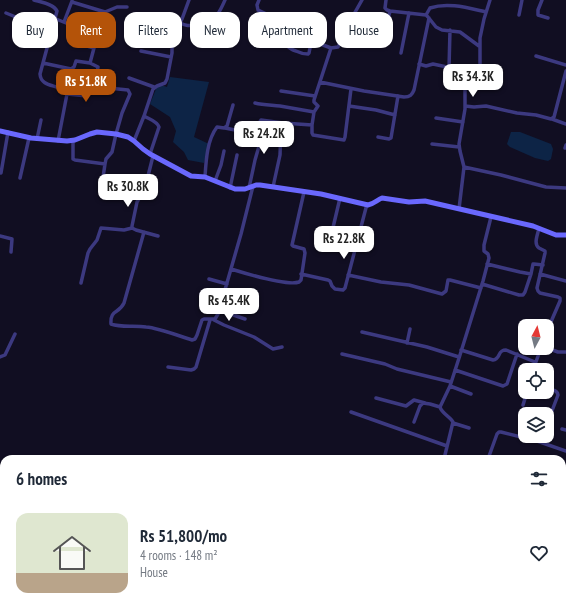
<!DOCTYPE html>
<html lang="en">
<head>
<meta charset="utf-8">
<style>
	body { margin:0; font-family:"PT Sans Narrow",sans-serif; background:#f2f2f3; color:#1f2937; height:100vh; display:flex; flex-direction:column; font-size:15px; white-space:nowrap }
	* { box-sizing:border-box; margin:0 }
	p { font-size:13px; color:#747a83 }
	.icon { flex:none; width:22px; height:22px; fill:none; stroke:currentColor; stroke-width:2; stroke-linecap:round; stroke-linejoin:round }
	.map { position:relative; flex:1; overflow:hidden }
	.sheet { position:absolute; left:0px; top:455px; width:566px; height:156px; display:flex; flex-direction:column; background:#fff; border-radius:12px 12px 0 0; box-shadow:0 1px 3px #0004 }
	.sheet>* { flex:none }
	.banner { position:absolute; left:12px; top:12px; width:542px; height:36px; display:flex; gap:8px }
	.needle { width:26px; rotate:7deg }
	.buttons { position:absolute; left:518px; top:319px; display:grid; gap:8px }
	.buttons a { display:grid; place-items:center; width:36px; height:36px; border-radius:8px; background:#fff; box-shadow:0 1px 3px #0004; font-size:20px }
	.price { position:absolute; translate:-50% -34px; padding:0 9px; border-radius:8px; background:#fff; color:#222; font-size:13px; line-height:26px; filter:drop-shadow(0 1px 2px #0008) }
	.price::after { content:''; position:absolute; left:50%; top:24px; width:12px; height:9px; margin-left:-6px; background:inherit; clip-path:polygon(0 0,100% 0,50% 100%) }
	.price.current { background:#b45309; color:#fff }
	ul { padding:0; list-style:none }
	li { display:flex; align-items:center; gap:12px; height:100px; padding:0 16px }
	li+li { border-top:1px solid #e0e1e3 }
	li span { display:grid; place-items:center; flex:none; width:112px; height:80px; border-radius:12px; color:#555 }
	li>.icon { margin-inline-start:auto }
	span .icon { width:48px; height:48px; fill:#fffc; stroke-width:1 }
	li b { font-size:17px }
	h2 { display:flex; justify-content:space-between; align-items:center; height:48px; padding:0 16px; font-size:17px }
	.chip { padding:0 14px; border-radius:12px; background:#fff; box-shadow:0 1px 3px #0004; font-size:14px; line-height:36px }
	.chip.current { background:#b45309; color:#fff }
	.map>svg:first-child { display:block }
	.water { fill:#0d2446 }
	.lines { fill:none; stroke-linecap:round; stroke-linejoin:round }
	.street { stroke:#3c3980; stroke-width:3.5 }
	.secondary { stroke:#6a68fd; stroke-width:5 }
</style>
</head>
<body>
<div class="map">
<svg width="566" height="611" viewBox="0 0 566 611">
	<rect width="100%" height="100%" fill="#110e22"/>
	<path class="water" d="M170,77L209,82L194,137L209,144L204,163L188,160L184,152L173,142L176,131L170,117L150,104L158,84L167,87Z
		M511,132H520L551,144L553,149L551,159L548,161L535,158L510,147L507,144Z"/>
	<g class="lines">
		<path class="street" d="M34,0C41,2 54,4 57,11L40,74C41,89 61,83 67,94L58,141
			M259,0L257,5L258,10C264,14 277,17 281,22C289,33 279,46 296,51C300,53 304,54 308,54L309,53L311,43L315,42L331,48
			M386,0L385,8L387,10L390,11L426,15L428,17L436,27L442,30L460,32L479,46
			M542,0L538,10V15L548,18
			M72,2L105,12L117,7H127
			M6,13L52,32
			M426,15L430,8C448,2 468,8 486,12
			M519,15L522,0
			M56,19L71,25L68,37L69,41L94,48L90,63L98,67L95,85L99,87L128,90L130,94L122,113L116,134L112,152L106,159L105,164L101,191
			M64,22L72,1
			M180,23C186,26 189,26 196,25C199,24 202,24 205,24C216,21 221,9 225,0
			M382,44L390,11
			M141,51L171,57
			M401,53L409,13
			M536,56L566,65
			M43,63L71,69L74,67L76,61L90,63
			M419,64L426,66L433,64L447,67L449,68L452,73L469,75
			M449,68L450,30
			M129,78L154,87
			M320,82L364,91L404,97C410,97 412,95 414,90L429,18
			M281,91L315,96
			M67,94L87,96L97,86
			M255,103C263,105 271,105 280,106C291,108 303,110 314,112
			M349,106L376,110L395,115
			M465,106L474,107L486,106L517,113L536,115L551,119L554,117L566,71
			M144,116C149,119 157,121 159,127L150,154
			M436,118L463,122
			M552,119L566,124
			M312,125L314,112L318,106L314,102V100L330,51L331,48L338,47L339,45L345,30L362,0
			M225,128L255,134C260,130 257,124 261,120L283,123
			M378,137L389,139L391,138L398,96
			M37,139L41,120
			M73,140V159L75,160L105,164
			M134,141L144,116L153,89L157,86L165,83L167,79L172,53V43L173,36L182,19L189,0
			M432,144L459,147
			M565,148L566,145
			M153,156L144,192L140,197L137,202L132,226V228L136,230L158,236
			M464,167L501,175L546,187L566,188
			M1,173L8,132
			M205,177C206,161 207,140 217,127L224,128L227,126L233,105
			M20,178L29,138
			M215,181L221,165L224,151
			M273,187L280,155L281,128L283,123L312,125V133L313,135L344,140L345,137L351,89
			M230,188L237,155
			M249,188L255,160L262,136L261,132L258,129
			M459,209L464,167L460,151L459,144L465,109V80L469,75L478,70L480,66V38L484,19L490,0
			M539,228C538,234 533,244 539,248C541,249 543,250 545,251V253L537,288L538,291L540,293L558,297L560,298V301L547,331
			M144,232L124,303C119,314 110,309 111,324C122,328 134,325 146,327C159,328 179,336 192,340L195,339L197,335L202,320L204,319H215L218,314L241,234L253,186
			M0,236L12,239L11,252
			M331,236L340,198
			M231,269C244,273 288,286 299,282L301,280L305,253L304,249L293,246L292,245L304,192
			M301,274L328,280L330,281L332,286L335,289L343,290L345,288L367,204
			M531,274L533,264H534L543,265
			M540,274L566,281
			M348,275L381,282L409,285L442,294L446,291L448,280H450L481,288
			M209,279L227,284
			M81,283L88,253L90,249L97,240L101,228L124,230L132,228
			M482,284L519,295H523L525,292L531,274L520,272L487,264
			M225,292L236,295L239,298L246,300
			M201,294L222,301
			M219,310L245,319
			M214,320L224,325L254,337L273,349L282,347
			M362,332L427,347L459,357
			M407,343L410,329
			M547,348L558,352H566
			M461,350L493,360C501,359 497,350 506,350L535,362
			M342,354L385,364L397,369L451,382
			M0,357L5,355L15,334
			M168,367L191,370L194,369L196,367L210,320
			M455,370L503,386L507,384L517,354
			M533,370L541,348
			M450,386L471,394
			M547,390C551,390 557,389 558,395L547,424
			M376,398L406,406L414,400L425,403
			M523,405L527,392
			M351,412L447,446
			M414,422L420,406L423,403L430,404L440,407
			M453,423L469,428
			M562,429L566,430
			M444,459L453,422C450,416 442,414 440,407L450,386L460,355L483,281L489,258L488,254L484,251V245L491,217
			M488,459L497,434L499,432H501L537,441L566,451
			M562,483L566,484
			M562,539L566,526
			M562,554L566,555
			M326,607L335,611
			M351,611L357,607
			M398,611L399,607
			M427,611L429,607
			M451,611L452,607
			M540,611L541,607"/>
		<path class="secondary" d="M0,131L31,138L67,141L75,140L90,134L97,132L116,134L128,137L134,141L143,149L150,154L191,176L205,177L235,189H245L256,185H260L321,194L368,205C374,204 377,200 382,198L409,202L425,201L533,226L556,235H566"/>
	</g>
</svg>
<div class="buttons">
<a><svg class="needle" viewBox="-14 -14 28 28"><path d="M0-13l5 13h-10z" fill="#e53935"/><path d="M0 13l5-13h-10z" fill="#747a83"/></svg></a>
<a><svg class="icon" aria-label="locate" viewBox="0 0 24 24"><circle cx="12" cy="12" r="6"/><path d="M12 2v4M12 18v4M2 12h4M18 12h4"/></svg></a>
<a><svg class="icon" aria-label="layers" viewBox="0 0 24 24"><path d="M12 4l9 5-9 5-9-5zM3 14l9 5 9-5"/></svg></a>
</div>
<b class="price" style="left:473px;top:98px">Rs 34.3K</b>
<b class="price current" style="left:86px;top:103px">Rs 51.8K</b>
<b class="price" style="left:264px;top:155px">Rs 24.2K</b>
<b class="price" style="left:128px;top:208px">Rs 30.8K</b>
<b class="price" style="left:344px;top:260px">Rs 22.8K</b>
<b class="price" style="left:229px;top:322px">Rs 45.4K</b>
<div class="banner">
<a class="chip">Buy</a>
<a class="chip current">Rent</a>
<a class="chip">Filters</a>
<a class="chip">New</a>
<a class="chip">Apartment</a>
<a class="chip">House</a>
</div>
<section class="sheet">
<h2>6 homes<svg class="icon" aria-label="filters" viewBox="0 0 24 24"><path d="M4 7h16M4 17h16"/><circle cx="9" cy="7" r="2"/><circle cx="15" cy="17" r="2"/></svg></h2>
<ul>
<li><span style="background:linear-gradient(#dfe7d0 75%,#b9a48a 0)"><svg class="icon" aria-label="home" viewBox="0 0 24 24"><path d="M3 11l9-7 9 7M6 9v11h12V9"/></svg></span><div><b>Rs 51,800/mo</b><p>4 rooms · 148 m²</p><p>House</p></div><svg class="icon" aria-label="heart" viewBox="0 0 24 24"><path d="M12 20l-8-8c-3-5 5-10 8-4 3-6 11-1 8 4z"/></svg></li>
</ul>
</section>
</div>
</body>
</html>
